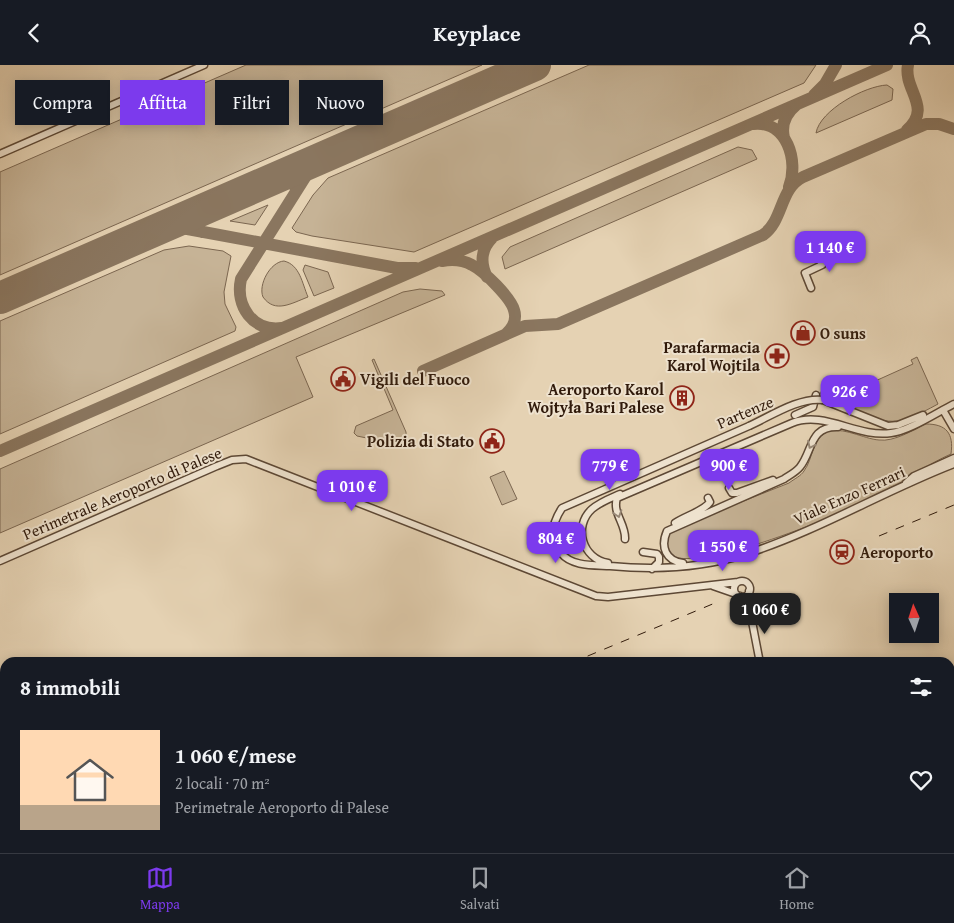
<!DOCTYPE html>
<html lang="it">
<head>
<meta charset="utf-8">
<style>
	body { margin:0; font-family:"Gentium Book Plus",serif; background:#242831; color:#f1f3f6; height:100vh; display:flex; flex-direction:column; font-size:19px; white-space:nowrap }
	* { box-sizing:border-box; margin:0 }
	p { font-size:16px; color:#9ea1a6 }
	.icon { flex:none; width:28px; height:28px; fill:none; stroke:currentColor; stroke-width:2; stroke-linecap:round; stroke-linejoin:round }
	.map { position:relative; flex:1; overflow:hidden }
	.sheet { position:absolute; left:0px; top:592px; width:955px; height:196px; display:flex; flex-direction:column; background:#171b24; border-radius:15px 15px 0 0; box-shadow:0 2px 12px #0003 }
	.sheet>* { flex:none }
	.banner { position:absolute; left:15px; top:15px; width:500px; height:45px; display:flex; gap:10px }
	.needle { width:32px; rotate:357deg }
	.controls { position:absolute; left:889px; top:528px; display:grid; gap:10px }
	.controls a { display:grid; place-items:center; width:50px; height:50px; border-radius:0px; background:#171b24; box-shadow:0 2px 12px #0003; font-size:25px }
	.price { position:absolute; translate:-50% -42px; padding:0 11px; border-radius:10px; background:#7c3aed; color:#fff; font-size:16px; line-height:32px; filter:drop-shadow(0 1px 2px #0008) }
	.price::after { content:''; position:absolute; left:50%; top:30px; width:15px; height:11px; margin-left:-8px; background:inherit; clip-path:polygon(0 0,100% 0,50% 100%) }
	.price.active { background:#222; color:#fff }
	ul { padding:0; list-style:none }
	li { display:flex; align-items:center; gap:15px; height:125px; padding:0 20px }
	li span { display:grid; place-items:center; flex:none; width:140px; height:100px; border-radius:0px; color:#555 }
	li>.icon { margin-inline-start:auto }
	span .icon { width:60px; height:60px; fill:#fffc; stroke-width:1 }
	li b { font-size:21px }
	h2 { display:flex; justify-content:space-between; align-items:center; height:60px; padding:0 20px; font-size:21px }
	.tag { padding:0 18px; border-radius:0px; background:#171b24; box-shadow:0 2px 12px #0003; font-size:18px; line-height:45px }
	.tag.active { background:#7c3aed; color:#fff }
	header { display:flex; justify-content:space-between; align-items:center; height:65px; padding:0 20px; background:#171b24; font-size:22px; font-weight:600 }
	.dock { display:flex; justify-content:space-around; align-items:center; height:70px; border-top:1px solid #363941; background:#171b24; font-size:14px; color:#9ea1a6 }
	.dock a { display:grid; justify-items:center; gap:2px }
	.dock .active { color:#7c3aed }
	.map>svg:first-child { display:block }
	.green { fill:#c6b396; stroke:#7b6650 }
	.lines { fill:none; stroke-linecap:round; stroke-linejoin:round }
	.taxiway { stroke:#8a765f; stroke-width:12 }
	.runway { stroke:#8a765f; stroke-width:32 }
	.minor-casing { stroke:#5d4835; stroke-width:9 }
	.minor { stroke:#eee2ce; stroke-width:6 }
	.rail { stroke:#301a0b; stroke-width:1; stroke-dasharray:9 9; stroke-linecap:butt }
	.minor-bridge-casing { stroke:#5d4835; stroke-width:9; stroke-linecap:butt }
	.minor-bridge { stroke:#eee2ce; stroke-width:6 }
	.oneway { stroke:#988876 }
	.labels { text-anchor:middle; stroke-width:4; stroke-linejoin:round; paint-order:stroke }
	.poi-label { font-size:16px; font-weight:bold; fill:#301a0b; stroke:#eee2ce; text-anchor:start }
	.street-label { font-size:16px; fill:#301a0b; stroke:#eee2ce }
</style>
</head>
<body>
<header><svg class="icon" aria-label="back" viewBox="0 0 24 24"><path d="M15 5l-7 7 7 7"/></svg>Keyplace<svg class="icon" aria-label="person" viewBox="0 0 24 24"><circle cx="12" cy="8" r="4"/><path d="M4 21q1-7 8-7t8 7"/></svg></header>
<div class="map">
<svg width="954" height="788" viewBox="0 0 954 788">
	<rect width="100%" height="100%" fill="#e5d2b3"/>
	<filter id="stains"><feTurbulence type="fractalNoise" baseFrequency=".004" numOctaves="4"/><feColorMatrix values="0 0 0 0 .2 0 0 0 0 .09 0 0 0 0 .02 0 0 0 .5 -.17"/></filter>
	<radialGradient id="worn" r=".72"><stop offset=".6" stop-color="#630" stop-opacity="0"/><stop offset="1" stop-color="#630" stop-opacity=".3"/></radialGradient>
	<path class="green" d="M246,0H482L0,210V107Z
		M589,0H816L804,18L414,187L312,171L296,167L292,163L313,130L328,113Z
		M887,20L893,24L892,35L816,68C820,45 865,21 887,20Z
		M738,82L752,85L757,94L505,204L502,192L510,182Z
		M268,140L255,160L230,156Z
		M189,181L223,186L231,191L224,227L225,239L236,262L235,266L0,369V256L164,185Z
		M284,196C300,200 302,218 308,232C292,238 275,249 263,232C258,220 270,197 284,196Z
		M305,200L328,207L334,223L314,231L303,205Z
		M420,224L442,226L445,230L296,292L313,332L0,468V404L403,227Z
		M917,292L938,339C896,362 890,361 848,342C838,337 829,333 819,331L822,325L832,322L835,327H840L842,331L913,299L911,295Z
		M374,294L406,367V376L391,378L357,371L354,368L356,361L393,345L372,295Z
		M926,359C946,359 954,368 951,389C928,399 910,413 888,425C853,445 707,507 671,491L665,482L668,469L673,464L789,418C794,414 801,411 804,406C813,394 812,374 827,367C842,361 864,374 879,375C894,377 913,365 926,359Z
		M504,406L517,434L502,440L490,412Z"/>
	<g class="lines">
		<path class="taxiway" d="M814,30L825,19L836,0
			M753,59C787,55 799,96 789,122
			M907,65C933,42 903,25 908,0
			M784,73C781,60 785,49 796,40
			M281,111L293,114L296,125
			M157,165L182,163L397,203H416
			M202,167L195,158L196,152L203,145
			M442,196C453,194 463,195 472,200C484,206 511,233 514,245C517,254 513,263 506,269
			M487,212C480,198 481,184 492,173
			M282,263C253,267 235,241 241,214L309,106L326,91
			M423,306L525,261L558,259L763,170C784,155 779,124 803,112L926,59H939L954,64
			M0,386L887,0"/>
		<path class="runway" d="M0,233L535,0"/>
		<g class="minor-casing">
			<path id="minor" d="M0,89L204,0
				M811,223L805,208L822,200L820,195
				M823,335L888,361L898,360L923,350
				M943,345L954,364
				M795,350L813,342L816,330
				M749,361L562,443C552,458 549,473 561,488C572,502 595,500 610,501C654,505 703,503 746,489C818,466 884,426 954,399
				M906,418L914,411L954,393
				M729,423L732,428H737L773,415
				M675,458C685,451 704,446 710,437L708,433
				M625,474C626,459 612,448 617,433L792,358C824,345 857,373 891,368C909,366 936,348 954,339
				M643,487L657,489L659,492V497L652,504
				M0,496L217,401L232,395L246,394L596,531L608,532L738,517
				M608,498C582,494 573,461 592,444C600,437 611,433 620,429
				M683,498C666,496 660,482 667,466L784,414C790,410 796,407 800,402C813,386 809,361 838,362
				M734 524a8 8 0 1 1 16 0a8 8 0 1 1-16 0Z
				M713,521L736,529
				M749,526L750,546L760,598
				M740,531L750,546
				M828,784L829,788
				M895,784L900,788"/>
		</g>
		<use href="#minor" class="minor"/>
		<path class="rail" d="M879,471L954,440
			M571,598L715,538
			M0,788L9,784"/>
		<g class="minor-bridge-casing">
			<path id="minor-bridge" d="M749,361C771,351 799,332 823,335"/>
		</g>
		<use href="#minor-bridge" class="minor-bridge"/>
	</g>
	<defs><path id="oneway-chevron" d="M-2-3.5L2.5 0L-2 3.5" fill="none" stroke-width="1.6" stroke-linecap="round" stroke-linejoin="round" transform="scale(1.25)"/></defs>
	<g class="oneway">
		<use href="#oneway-chevron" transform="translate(811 380) rotate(116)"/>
		<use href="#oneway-chevron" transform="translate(618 449) rotate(72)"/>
	</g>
	<defs>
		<g id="shop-ring" transform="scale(1.25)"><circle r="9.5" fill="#eee2ce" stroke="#8f2418" stroke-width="1.5"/><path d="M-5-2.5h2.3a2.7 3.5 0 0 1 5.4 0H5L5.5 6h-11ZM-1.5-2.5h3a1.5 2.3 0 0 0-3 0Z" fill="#8f2418"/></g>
		<g id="pharmacy-ring" transform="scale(1.25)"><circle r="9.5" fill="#eee2ce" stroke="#8f2418" stroke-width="1.5"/><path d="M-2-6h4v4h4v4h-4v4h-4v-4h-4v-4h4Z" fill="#8f2418"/></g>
		<g id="civic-ring" transform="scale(1.25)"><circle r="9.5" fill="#eee2ce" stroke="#8f2418" stroke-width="1.5"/><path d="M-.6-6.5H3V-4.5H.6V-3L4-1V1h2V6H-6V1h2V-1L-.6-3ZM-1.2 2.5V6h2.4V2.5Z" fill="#8f2418"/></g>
		<g id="building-ring" transform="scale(1.25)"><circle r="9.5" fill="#eee2ce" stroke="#8f2418" stroke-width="1.5"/><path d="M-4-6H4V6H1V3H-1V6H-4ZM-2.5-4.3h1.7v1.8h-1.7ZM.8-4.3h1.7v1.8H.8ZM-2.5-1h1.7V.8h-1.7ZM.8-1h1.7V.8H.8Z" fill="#8f2418"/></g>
		<g id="station-ring" transform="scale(1.25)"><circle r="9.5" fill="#eee2ce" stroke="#8f2418" stroke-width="1.5"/><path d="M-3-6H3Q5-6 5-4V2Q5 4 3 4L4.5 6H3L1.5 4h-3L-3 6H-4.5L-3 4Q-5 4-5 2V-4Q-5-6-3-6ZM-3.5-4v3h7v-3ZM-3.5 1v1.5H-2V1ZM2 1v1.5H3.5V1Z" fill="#8f2418"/></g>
	</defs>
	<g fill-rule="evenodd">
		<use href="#shop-ring" x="803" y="268"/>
		<use href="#pharmacy-ring" x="777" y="291"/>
		<use href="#civic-ring" x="343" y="314"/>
		<use href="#building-ring" x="682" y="333"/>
		<use href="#civic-ring" x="492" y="376"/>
		<use href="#station-ring" x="842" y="487"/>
	</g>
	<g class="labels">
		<g class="poi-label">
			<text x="820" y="274">O suns</text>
			<text x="760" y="288" text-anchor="end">Parafarmacia<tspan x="760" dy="18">Karol Wojtila</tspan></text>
			<text x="360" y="320">Vigili del Fuoco</text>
			<text x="664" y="330" text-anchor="end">Aeroporto Karol<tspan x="664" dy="18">Wojtyła Bari Palese</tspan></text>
			<text x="474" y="382" text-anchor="end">Polizia di Stato</text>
			<text x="860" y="493">Aeroporto</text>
		</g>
		<g class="street-label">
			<text transform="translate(745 347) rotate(-23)" y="6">Partenze</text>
			<text transform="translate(122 428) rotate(-23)" y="6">Perimetrale Aeroporto di Palese</text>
			<text transform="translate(849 430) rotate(-24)" y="6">Viale Enzo Ferrari</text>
		</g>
	</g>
	<rect width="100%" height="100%" filter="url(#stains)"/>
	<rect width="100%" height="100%" fill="url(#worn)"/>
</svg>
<div class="controls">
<a><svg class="needle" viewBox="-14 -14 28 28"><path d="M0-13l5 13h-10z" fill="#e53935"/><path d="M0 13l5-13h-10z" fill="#9ea1a6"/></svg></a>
</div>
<b class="price" style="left:830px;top:208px">1 140 €</b>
<b class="price" style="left:850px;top:352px">926 €</b>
<b class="price" style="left:610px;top:426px">779 €</b>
<b class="price" style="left:729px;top:426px">900 €</b>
<b class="price" style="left:352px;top:447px">1 010 €</b>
<b class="price" style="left:556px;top:499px">804 €</b>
<b class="price" style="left:723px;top:507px">1 550 €</b>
<b class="price active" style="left:765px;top:570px">1 060 €</b>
<div class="banner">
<a class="tag">Compra</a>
<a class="tag active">Affitta</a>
<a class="tag">Filtri</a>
<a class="tag">Nuovo</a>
</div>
<section class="sheet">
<h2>8 immobili<svg class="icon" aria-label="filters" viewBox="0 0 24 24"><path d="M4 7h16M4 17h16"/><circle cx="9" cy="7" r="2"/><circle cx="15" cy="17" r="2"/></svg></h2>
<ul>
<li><span style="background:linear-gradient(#ffd9b3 75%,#b9a48a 0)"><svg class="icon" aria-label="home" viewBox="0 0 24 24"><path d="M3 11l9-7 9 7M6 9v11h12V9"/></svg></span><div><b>1 060 €/mese</b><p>2 locali · 70 m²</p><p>Perimetrale Aeroporto di Palese</p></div><svg class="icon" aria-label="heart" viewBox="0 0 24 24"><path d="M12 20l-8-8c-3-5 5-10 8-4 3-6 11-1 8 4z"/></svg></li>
</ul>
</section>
</div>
<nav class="dock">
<a class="active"><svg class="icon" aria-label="map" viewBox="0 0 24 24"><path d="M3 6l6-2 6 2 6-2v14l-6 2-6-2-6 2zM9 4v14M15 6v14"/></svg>Mappa</a>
<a><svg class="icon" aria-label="saved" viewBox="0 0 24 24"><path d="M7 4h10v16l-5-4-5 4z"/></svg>Salvati</a>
<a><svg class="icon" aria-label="home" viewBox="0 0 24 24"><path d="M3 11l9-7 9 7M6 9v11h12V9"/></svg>Home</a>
</nav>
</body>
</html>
